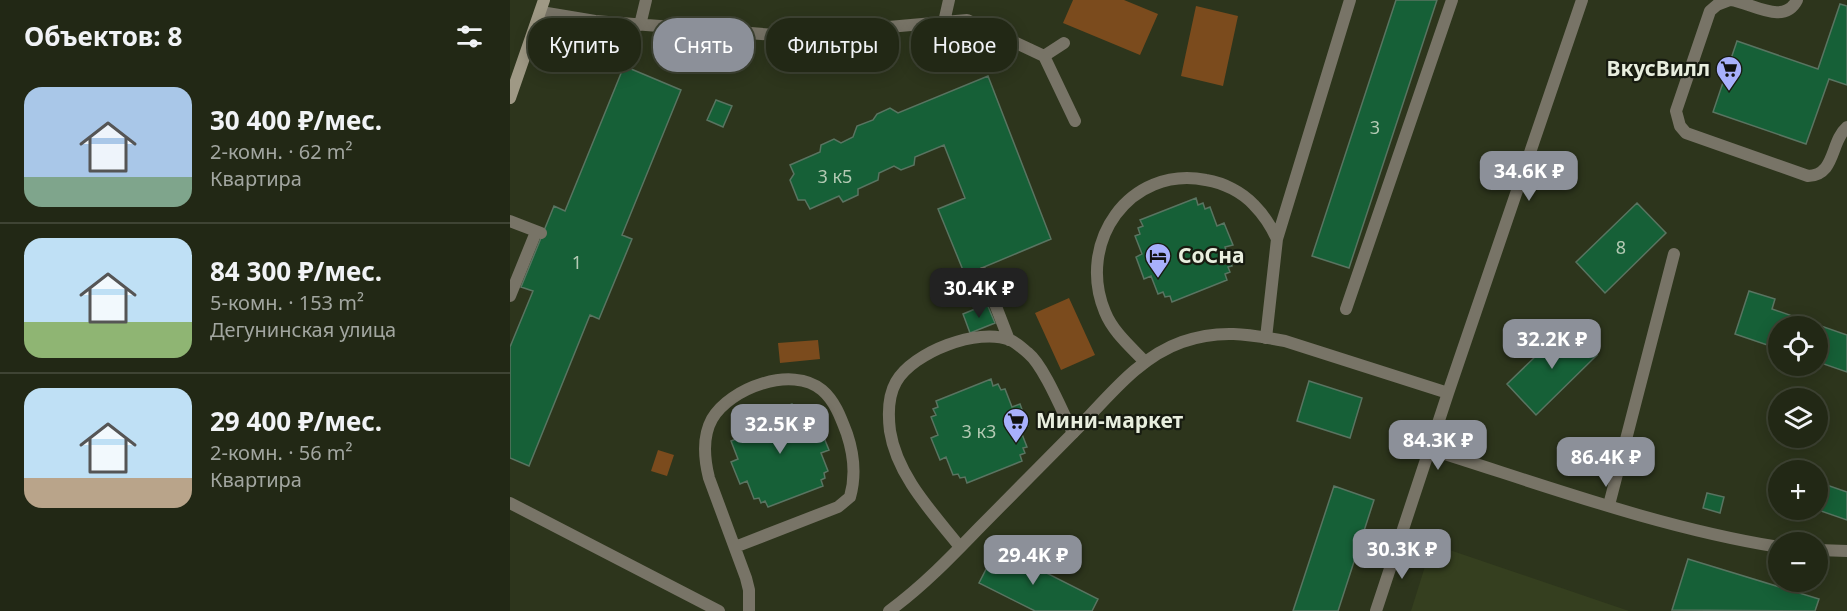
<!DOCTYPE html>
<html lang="ru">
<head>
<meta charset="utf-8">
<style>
	body { margin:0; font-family:"Noto Sans",sans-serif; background:#2a301e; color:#f1f3f6; height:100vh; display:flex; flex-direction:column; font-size:22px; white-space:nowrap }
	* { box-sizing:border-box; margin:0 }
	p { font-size:20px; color:#a2a6a0 }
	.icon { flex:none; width:33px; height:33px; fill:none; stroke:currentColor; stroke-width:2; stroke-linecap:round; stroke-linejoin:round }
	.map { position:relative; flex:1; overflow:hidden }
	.details { display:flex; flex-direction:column; background:#222815; width:510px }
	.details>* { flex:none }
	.hud { position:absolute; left:18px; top:18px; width:570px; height:54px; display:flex; gap:12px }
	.fabs { position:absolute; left:1258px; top:316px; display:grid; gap:12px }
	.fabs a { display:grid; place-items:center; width:60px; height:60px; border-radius:50%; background:#222815; box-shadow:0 3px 15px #0003,0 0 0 2px #3f4434; font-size:30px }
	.price { position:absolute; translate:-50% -51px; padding:0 14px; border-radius:12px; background:#8c9099; color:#fff; font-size:20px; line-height:39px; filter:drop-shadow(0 2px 3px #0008) }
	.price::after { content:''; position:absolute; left:50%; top:36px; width:18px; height:14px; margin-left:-9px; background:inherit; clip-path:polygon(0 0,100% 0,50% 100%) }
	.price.selected { background:#222; color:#fff }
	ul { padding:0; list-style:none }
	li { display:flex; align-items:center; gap:18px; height:150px; padding:0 24px }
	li+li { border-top:2px solid #3f4434 }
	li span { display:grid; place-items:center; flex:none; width:168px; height:120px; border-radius:18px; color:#555 }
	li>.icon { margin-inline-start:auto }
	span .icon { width:72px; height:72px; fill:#fffc; stroke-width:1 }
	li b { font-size:26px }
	h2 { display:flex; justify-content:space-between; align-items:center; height:72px; padding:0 24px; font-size:26px }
	.chip { padding:0 21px; border-radius:24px; background:#222815; box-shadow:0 3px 15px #0003,0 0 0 2px #3f4434; font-size:21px; line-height:54px }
	.chip.selected { background:#8c9099; color:#fff }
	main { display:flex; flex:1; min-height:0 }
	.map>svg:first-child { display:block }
	.built { fill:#353f1f }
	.green { fill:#7b4b1d }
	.building { fill:#166037; stroke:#597461; stroke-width:1.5 }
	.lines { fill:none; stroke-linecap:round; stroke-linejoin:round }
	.lane { stroke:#787467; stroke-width:12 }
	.street { stroke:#787467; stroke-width:12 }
	.secondary { stroke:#9f9985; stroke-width:12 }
	.labels { text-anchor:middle; stroke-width:4.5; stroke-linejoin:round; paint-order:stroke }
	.number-label { font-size:18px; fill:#b4cab4 }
	.poi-label { font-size:21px; font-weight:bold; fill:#e8eede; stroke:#171b10; text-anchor:start }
</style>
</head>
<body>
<main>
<section class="details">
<h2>Объектов: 8<svg class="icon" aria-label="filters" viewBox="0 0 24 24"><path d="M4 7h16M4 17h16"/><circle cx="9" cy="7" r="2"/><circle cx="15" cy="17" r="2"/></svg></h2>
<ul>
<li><span style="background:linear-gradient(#a9c7e8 75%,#7fa58c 0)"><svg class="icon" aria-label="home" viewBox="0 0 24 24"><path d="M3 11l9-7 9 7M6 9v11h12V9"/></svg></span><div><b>30 400 ₽/мес.</b><p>2-комн. · 62 m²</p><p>Квартира</p></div></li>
<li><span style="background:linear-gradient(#bfe0f5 70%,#8fb573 0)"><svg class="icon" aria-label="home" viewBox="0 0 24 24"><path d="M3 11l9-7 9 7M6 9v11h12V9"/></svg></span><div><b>84 300 ₽/мес.</b><p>5-комн. · 153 m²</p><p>Дегунинская улица</p></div></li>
<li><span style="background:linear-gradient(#bfe0f5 75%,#b9a48a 0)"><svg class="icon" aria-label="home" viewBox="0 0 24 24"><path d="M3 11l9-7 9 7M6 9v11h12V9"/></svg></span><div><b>29 400 ₽/мес.</b><p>2-комн. · 56 m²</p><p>Квартира</p></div></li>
</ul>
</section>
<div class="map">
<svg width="1337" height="611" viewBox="0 0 1337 611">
	<rect width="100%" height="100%" fill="#2d351c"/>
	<path class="built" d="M922,544L1119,611H1120H901Z"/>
	<path class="green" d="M563,0H614L648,14L630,55L553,23Z
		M686,6L728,16L713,86L671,76Z
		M559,298L585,355L551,370L525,313Z
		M308,340L310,359L270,363L268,343Z
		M148,450L164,455L157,476L141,471Z"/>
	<path class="building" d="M886,0H927L839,268L802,256Z
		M1330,4L1337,6V85L1319,79L1296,144L1203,112L1227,41L1308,69Z
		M114,66L171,90L112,235L122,239L89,319L80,315L19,466L0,458V347L23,291L11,287L44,206L55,211Z
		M478,76L541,239L455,275L428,209L455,198L434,145L405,157L404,165L391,170L384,166L369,173L368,180L348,189V195L333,202L329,196L300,209L295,200H288L280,180L284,174L280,165L310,152L311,145L324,139L331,143L343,137L347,126L363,120L367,114L380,108L388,113Z
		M206,100L222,106L213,127L197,120Z
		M686,198L688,205L693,203L695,209L700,207L707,226L714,223L723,245L715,247L722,266L718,267L720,272L715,274L717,280L662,302L660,296L655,297L653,292L648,294L641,276L634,279L626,257L632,254L625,236L630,234L628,228L633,226L630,220Z
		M1127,203L1156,233L1095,293L1066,262Z
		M1239,291L1265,299L1262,309L1337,335V372L1308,362V327H1269V349L1225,334Z
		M477,304L485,323L460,333L453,314Z
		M1058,325L1087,355L1026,415L997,384Z
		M481,379L483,386L488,384L491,390L495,389L502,407L510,404L518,426L510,429L517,447L513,448L515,453L510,455L512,461L457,483L455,477L450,478L448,474L443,475L436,457L430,460L421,438L428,435L421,417L426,415L423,409L428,407L426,401Z
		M799,381L852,398L840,438L787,421Z
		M282,404L284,410L289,408L291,414L296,412L303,431L310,428L319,450L311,453L318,471L314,473L315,478L311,480L313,486L258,507L255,501L251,503L249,498L244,499L237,481L230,484L221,462L228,459L221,441L226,439L224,433L229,431L226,425Z
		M1308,482L1337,492V520L1308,510Z
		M824,486L864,500L828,611H783Z
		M1197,493L1214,497L1210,513L1193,508Z
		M487,548L588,599L582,611H525L469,583Z
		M1178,559L1309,599L1305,611L1162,610Z"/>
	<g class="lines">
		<path class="lane" d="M1220,0L1207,5L1200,11L1166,111L1170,126L1176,133L1298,176C1326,175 1320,142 1337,127
			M1221,0C1242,3 1274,26 1287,0
			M31,12L85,21L278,36L457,20L534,56L554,43
			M434,22L439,0
			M130,25L136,0
			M534,56L565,121
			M0,221L31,233
			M473,273L499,340
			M0,296L26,232
			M836,309L942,0
			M756,338L767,239L840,0
			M635,362C621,347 603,332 595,312C566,243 619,165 696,180C714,183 732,192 744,205C754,215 761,226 767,239
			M1099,505L1164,254
			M225,547L328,507L340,497C346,476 344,455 337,434C331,418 325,401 312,390C282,365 220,388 202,419C192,437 194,458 199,478L236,578L239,590V611
			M450,547C423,513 387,476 380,431C378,415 378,396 386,382C403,352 468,327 500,340C506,342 513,349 518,353C534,366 553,413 563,433"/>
		<path class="street" d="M919,449C1034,485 1150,528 1269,547
			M0,503L209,611
			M1308,550L1337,551
			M379,611C412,587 441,557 469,528C502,495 535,461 568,428C599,396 629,357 672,342C709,329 738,334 775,341L938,393
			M866,611L938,393L1072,0"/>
		<path class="secondary" d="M0,98L34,0"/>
	</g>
	<defs>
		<g id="supermarket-pin" transform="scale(1.35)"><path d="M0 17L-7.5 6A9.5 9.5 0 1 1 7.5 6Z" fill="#a8b0fc" stroke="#171b10"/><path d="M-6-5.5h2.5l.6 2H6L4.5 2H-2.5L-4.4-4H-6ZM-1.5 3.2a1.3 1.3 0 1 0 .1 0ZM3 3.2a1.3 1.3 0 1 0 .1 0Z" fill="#111"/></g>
		<g id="hotel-pin" transform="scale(1.35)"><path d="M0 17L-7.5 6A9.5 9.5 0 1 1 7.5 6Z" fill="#a8b0fc" stroke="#171b10"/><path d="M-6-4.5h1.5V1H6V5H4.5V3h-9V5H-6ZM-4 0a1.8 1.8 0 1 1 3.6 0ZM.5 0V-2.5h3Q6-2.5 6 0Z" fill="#111"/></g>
	</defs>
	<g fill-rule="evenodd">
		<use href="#supermarket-pin" x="1219" y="69"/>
		<use href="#hotel-pin" x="648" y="256"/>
		<use href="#supermarket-pin" x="506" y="421"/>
	</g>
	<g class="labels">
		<g class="number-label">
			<text x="865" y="134">3</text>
			<text x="325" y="183">3 к5</text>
			<text x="1111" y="254">8</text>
			<text x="67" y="269">1</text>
			<text x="469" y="438">3 к3</text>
		</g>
		<g class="poi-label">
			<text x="1200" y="76" text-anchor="end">ВкусВилл</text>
			<text x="668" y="263">СоСна</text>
			<text x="526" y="428">Мини-маркет</text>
		</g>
	</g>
</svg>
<div class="fabs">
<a><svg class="icon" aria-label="locate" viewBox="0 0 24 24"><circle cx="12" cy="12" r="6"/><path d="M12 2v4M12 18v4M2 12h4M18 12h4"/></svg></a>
<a><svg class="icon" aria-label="layers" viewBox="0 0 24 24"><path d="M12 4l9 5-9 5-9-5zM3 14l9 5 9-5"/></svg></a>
<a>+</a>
<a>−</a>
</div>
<b class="price" style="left:1019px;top:202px">34.6K ₽</b>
<b class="price selected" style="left:469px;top:319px">30.4K ₽</b>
<b class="price" style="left:1042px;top:370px">32.2K ₽</b>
<b class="price" style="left:270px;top:455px">32.5K ₽</b>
<b class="price" style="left:928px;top:471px">84.3K ₽</b>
<b class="price" style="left:1096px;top:488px">86.4K ₽</b>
<b class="price" style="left:892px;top:580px">30.3K ₽</b>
<b class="price" style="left:523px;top:586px">29.4K ₽</b>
<div class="hud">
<a class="chip">Купить</a>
<a class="chip selected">Снять</a>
<a class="chip">Фильтры</a>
<a class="chip">Новое</a>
</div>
</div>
</main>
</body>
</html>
